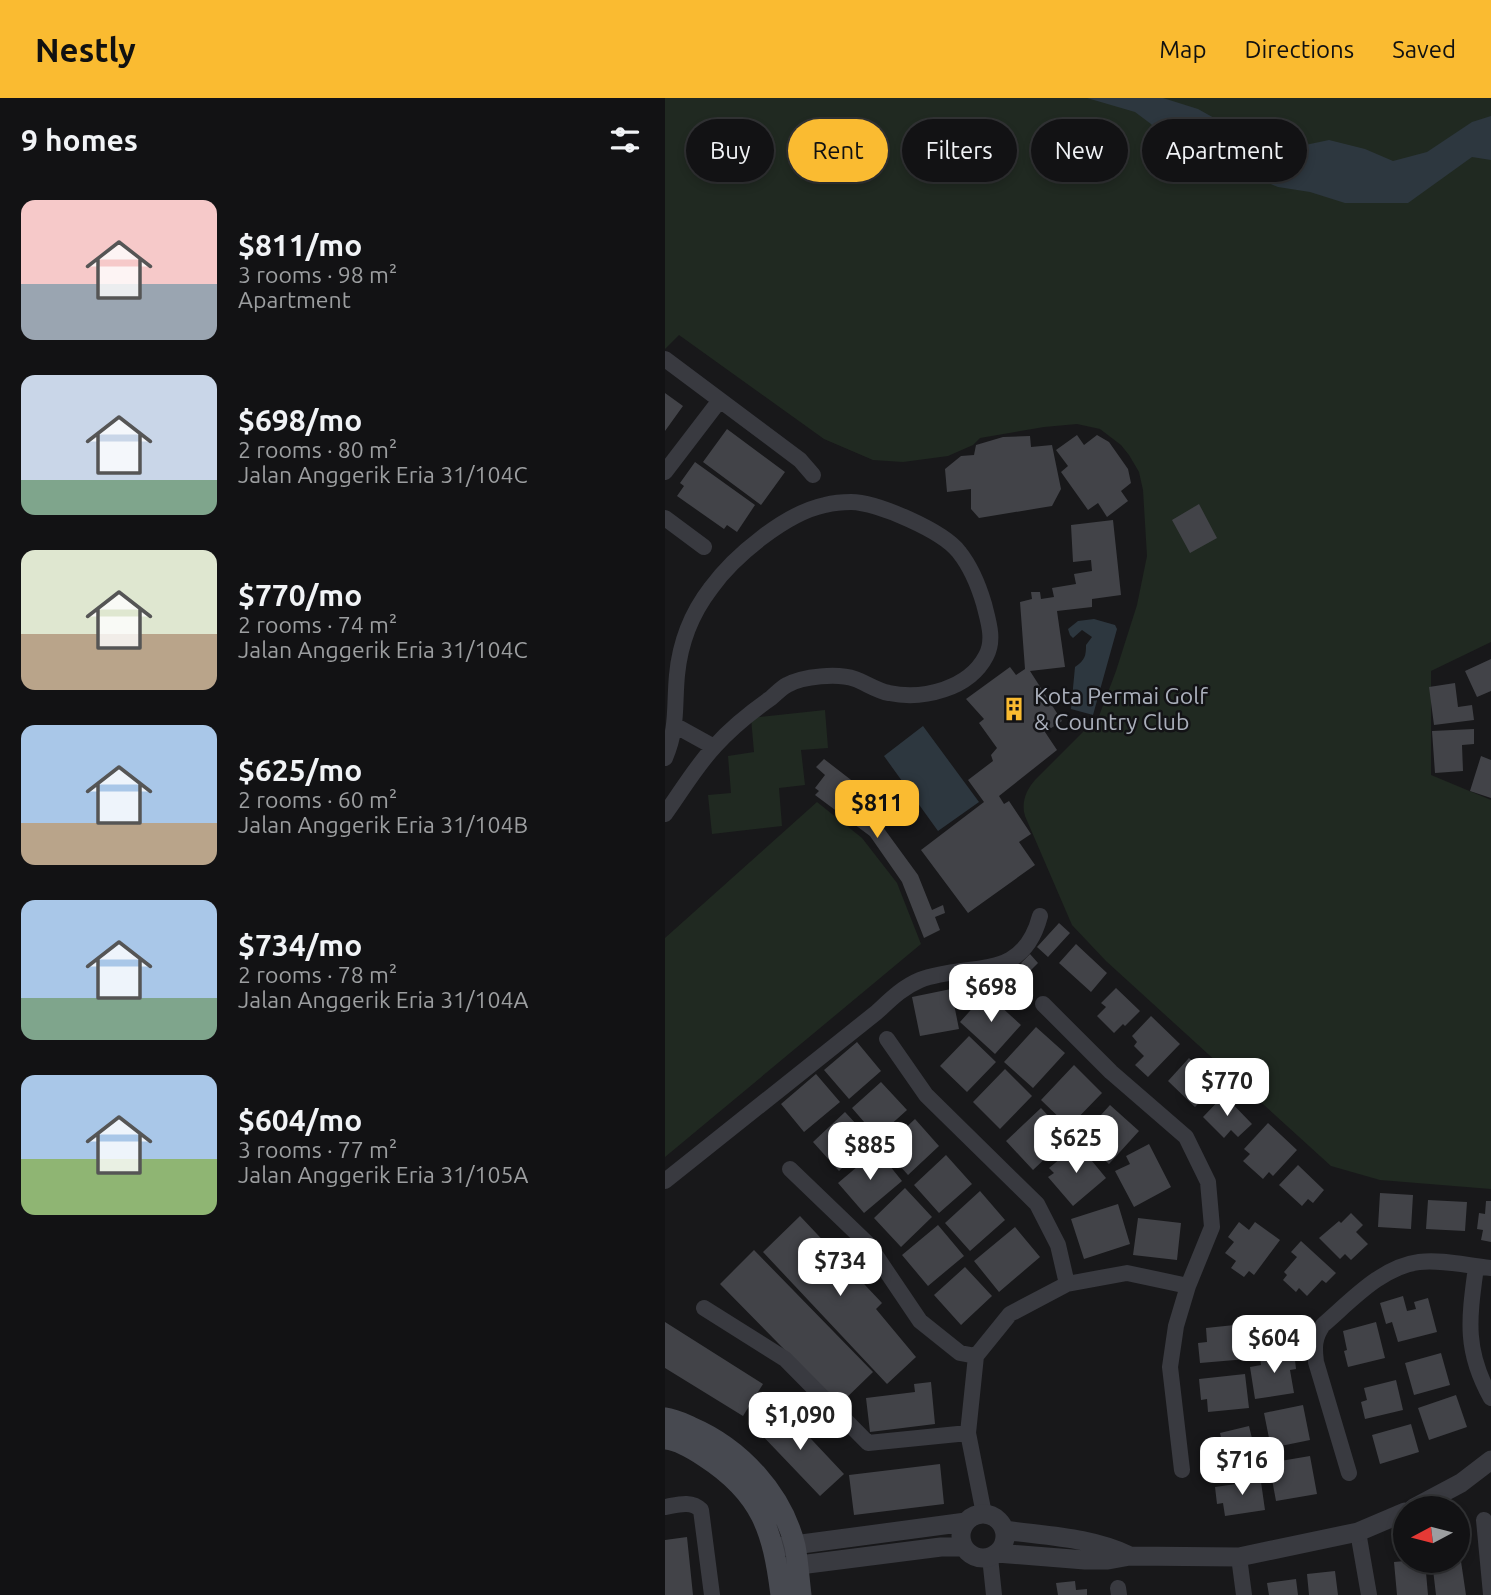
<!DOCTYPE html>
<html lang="en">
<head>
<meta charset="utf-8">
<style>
	body { margin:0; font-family:Ubuntu,sans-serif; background:#1f2022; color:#f1f3f6; height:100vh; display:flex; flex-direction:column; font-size:26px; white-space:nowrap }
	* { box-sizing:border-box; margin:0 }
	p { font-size:23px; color:#9c9ea0 }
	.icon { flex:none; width:38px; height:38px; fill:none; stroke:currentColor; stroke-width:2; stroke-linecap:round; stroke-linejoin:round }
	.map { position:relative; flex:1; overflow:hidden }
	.panel { display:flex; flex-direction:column; background:#121214; width:665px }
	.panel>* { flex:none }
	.top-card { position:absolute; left:21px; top:21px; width:665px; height:63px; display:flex; gap:14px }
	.needle { width:46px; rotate:263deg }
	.fabs { position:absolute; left:728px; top:1398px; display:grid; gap:14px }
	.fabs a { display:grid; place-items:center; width:77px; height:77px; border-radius:50%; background:#121214; box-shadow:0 4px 10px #0003,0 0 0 2px #313234; font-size:35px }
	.price { position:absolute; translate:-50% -60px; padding:0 16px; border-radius:14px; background:#fff; color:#222; font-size:23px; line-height:46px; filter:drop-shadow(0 2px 4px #0008) }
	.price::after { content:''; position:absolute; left:50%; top:42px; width:21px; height:16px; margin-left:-10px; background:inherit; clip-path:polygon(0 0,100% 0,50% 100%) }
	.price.on { background:#fabb31; color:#111 }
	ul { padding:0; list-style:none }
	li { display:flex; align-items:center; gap:21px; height:175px; padding:0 21px }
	li span { display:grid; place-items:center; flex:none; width:196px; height:140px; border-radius:14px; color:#555 }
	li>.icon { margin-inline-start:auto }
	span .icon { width:84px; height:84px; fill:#fffc; stroke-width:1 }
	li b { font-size:30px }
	h2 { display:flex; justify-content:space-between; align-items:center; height:84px; padding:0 21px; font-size:30px }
	.pill { padding:0 24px; border-radius:32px; background:#121214; box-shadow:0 4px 10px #0003,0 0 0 2px #313234; font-size:24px; line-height:63px }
	.pill.on { background:#fabb31; color:#111 }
	header { display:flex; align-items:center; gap:42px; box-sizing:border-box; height:98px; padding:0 35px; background:#fabb31; color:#111 }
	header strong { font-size:33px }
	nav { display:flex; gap:38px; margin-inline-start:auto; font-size:24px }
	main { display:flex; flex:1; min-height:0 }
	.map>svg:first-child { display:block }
	.green { fill:#202921 }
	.water { fill:#2d373f }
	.building { fill:#424348 }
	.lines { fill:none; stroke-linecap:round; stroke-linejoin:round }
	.minor { stroke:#393a40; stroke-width:16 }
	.tertiary { stroke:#393a40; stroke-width:19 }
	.secondary { stroke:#474950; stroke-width:21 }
	.labels { text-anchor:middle; stroke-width:5; stroke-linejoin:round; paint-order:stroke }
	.poi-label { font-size:23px; fill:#aaafbb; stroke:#131316; text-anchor:start }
</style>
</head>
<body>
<header>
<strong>Nestly</strong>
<nav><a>Map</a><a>Directions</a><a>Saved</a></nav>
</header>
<main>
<section class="panel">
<h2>9 homes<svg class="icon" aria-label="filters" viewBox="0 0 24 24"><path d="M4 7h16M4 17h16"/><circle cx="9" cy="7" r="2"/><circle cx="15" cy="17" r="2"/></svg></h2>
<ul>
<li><span style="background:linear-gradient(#f6c9c9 60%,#9aa5b1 0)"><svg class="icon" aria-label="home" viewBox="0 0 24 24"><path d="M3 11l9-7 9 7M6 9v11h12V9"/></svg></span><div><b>$811/mo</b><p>3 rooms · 98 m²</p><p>Apartment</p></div></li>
<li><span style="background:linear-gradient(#c9d6e8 75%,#7fa58c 0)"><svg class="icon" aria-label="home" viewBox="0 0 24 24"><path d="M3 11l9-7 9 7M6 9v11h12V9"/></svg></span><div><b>$698/mo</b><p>2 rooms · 80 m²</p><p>Jalan Anggerik Eria 31/104C</p></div></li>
<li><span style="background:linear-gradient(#dfe7d0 60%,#b9a48a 0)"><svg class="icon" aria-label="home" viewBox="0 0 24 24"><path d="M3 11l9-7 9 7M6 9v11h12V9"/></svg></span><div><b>$770/mo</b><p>2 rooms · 74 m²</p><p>Jalan Anggerik Eria 31/104C</p></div></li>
<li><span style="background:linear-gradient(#a9c7e8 70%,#b9a48a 0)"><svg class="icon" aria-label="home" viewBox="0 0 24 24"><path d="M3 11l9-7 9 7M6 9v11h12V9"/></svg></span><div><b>$625/mo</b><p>2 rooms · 60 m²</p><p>Jalan Anggerik Eria 31/104B</p></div></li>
<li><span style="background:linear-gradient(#a9c7e8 70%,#7fa58c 0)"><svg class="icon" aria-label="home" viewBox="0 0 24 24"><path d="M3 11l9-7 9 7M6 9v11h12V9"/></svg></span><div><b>$734/mo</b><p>2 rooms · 78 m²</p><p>Jalan Anggerik Eria 31/104A</p></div></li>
<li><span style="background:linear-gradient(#a9c7e8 60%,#8fb573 0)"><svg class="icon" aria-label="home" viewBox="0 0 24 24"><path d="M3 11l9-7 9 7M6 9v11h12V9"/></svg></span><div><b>$604/mo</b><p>3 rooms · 77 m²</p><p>Jalan Anggerik Eria 31/105A</p></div></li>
</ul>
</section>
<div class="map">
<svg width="826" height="1497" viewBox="0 0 826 1497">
	<rect width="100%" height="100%" fill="#18181a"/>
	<path class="green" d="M0,0H826V544L766,573V677L826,702V1091L715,1082L666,1068L441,863L407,827L360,718C356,705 361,692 370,682L434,618L451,573L472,507L482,458L478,392L474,374L464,357L456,347L435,331L412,326L379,329L315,340L308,347L283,358L238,364L208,362L159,341L14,237L0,251Z
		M160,612L163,650L136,652L140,687L114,690L117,728L47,736L43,697L66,695L63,658L89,654L86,620Z
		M152,704L197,740L232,785L256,846L0,1059V840Z"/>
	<path class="water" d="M422,0H498L533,11L585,40L626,50L664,42L700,51L728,63L762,54L807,24L826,18V62L807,59L743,105H680L645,94L613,89L583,77L545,80L516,66L486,26L470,14Z
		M429,521L450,527L452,531L428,617L406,611L410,569C420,562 421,558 421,547L427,539L417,532L408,540L405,537L403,531L413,523Z
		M258,628L314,704L273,733L219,658Z"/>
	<path class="building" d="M0,295L18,308L0,333Z
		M62,331L120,374L96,407L38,364Z
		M412,337L419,347L432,337L444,344L463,371L466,385L456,393L463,403L442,419L433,405L423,412L396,374L403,368L391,352Z
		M365,338L366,349L387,347L396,391L387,408L314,420L306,411V391L282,394L280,371L296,358L309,357L311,347L338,339Z
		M30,364L90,407L72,434L62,427L59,431L12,398L19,388L15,385Z
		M534,406L552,440L525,455L507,422Z
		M448,422L456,497L427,501V509L392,513L400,569L365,573L397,623L380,634L392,652L334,698L339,706L344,703L366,736L354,744L370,767L303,815L256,752L319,704L303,682L328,663L326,657L332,650L314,625L319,621L301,601L345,569L351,577L360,571L355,504L367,501L366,494H375L376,501L389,499L387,490L411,486L409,476L427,473L426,462L408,464L406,427Z
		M826,561V593L812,599L800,573Z
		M790,585L793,609L807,607L809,622L769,627L764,589Z
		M809,631V646L797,647L798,673L770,675L767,633Z
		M816,658L826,662V700L805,693Z
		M159,661L203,695L192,709L215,725L253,777L267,812L278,807L280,815L270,819L275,832L259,840L237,784L205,738L150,697L154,693L150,690L160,677L151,669Z
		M394,825L405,835L383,859L372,849Z
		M411,846L442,875L426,894L394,865Z
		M365,856L373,865L364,874L356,865Z
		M451,890L475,913L460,928L458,926L449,935L432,918L441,909L436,905Z
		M286,891L294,931L255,938L247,899Z
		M321,895L356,927L330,956L295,924Z
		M486,918L515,946L483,979L470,967L479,958L469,948L472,944L467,938Z
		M371,929L400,955L368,990L339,964Z
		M304,938L331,964L302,994L275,968Z
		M192,944L216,973L184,1001L159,972Z
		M524,960L551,987L530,1009L503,983Z
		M409,967L437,995L404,1029L376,1002Z
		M340,971L367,998L335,1031L308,1004Z
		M151,976L175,1004L139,1034L116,1006Z
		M216,984L242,1012L212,1039L187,1010Z
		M559,997L587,1026L573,1039L566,1032L559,1040L538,1019Z
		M445,1007L474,1033L444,1066L415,1040Z
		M376,1010L403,1039L368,1072L341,1043Z
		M180,1014L206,1042L174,1073L148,1044Z
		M250,1021L274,1048L243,1077L219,1050Z
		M603,1025L632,1052L608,1078L604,1074L598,1081L578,1063L585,1056L579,1051Z
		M413,1046L441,1080L408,1108L383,1079L389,1075L384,1070Z
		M484,1046L506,1089L469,1109L450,1073L465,1066L461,1058Z
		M212,1052L237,1083L199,1115L173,1085Z
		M281,1057L307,1086L274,1115L249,1087Z
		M633,1067L659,1092L648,1105L643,1101L637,1108L614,1087Z
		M240,1090L267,1119L236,1149L209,1120Z
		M315,1093L340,1122L305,1153L280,1125Z
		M715,1095L748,1097L746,1131L713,1129Z
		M763,1102L802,1104L800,1133L761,1131Z
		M821,1103H826V1144L816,1142L818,1132L812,1131L814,1115L820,1116Z
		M453,1106L465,1146L419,1161L406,1121Z
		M686,1115L698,1127L691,1134L703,1146L686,1162L680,1156L675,1161L654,1140L674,1123L676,1125Z
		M135,1118L217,1205L211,1211L251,1259L222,1286L98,1154Z
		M473,1120L516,1125L512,1162L468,1157Z
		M574,1124L584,1132L590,1124L615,1142L589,1177L584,1173L579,1179L566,1170L571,1163L560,1155L569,1144L563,1139Z
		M273,1127L299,1158L263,1188L237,1157Z
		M350,1129L375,1159L334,1194L309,1163Z
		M636,1143L671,1175L661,1185L657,1182L642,1198L634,1190L631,1194L618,1182L622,1177L619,1174L632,1159L626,1154Z
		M89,1152L208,1274L174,1307L55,1186Z
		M300,1169L327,1198L296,1227L269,1197Z
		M738,1198L742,1213L751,1211L749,1204L763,1200L772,1234L733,1244L727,1224L721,1226L715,1205Z
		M0,1224L98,1286L78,1318L0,1270Z
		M711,1224L720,1260L683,1269L679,1253L682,1252L678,1233Z
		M579,1226L582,1261L535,1265L533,1245L542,1244L541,1230Z
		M629,1253L631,1271L625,1272L629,1295L590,1301L585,1269L596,1267L595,1258Z
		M776,1255L785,1287L749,1297L740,1265Z
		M580,1276L584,1310L543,1314L542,1301L536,1302L534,1281Z
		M731,1282L738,1312L700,1321L696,1304L702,1302L699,1290Z
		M266,1284L270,1326L205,1334L201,1300L250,1294L249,1286Z
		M791,1297L802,1329L764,1342L753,1310Z
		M638,1307L645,1342L606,1350L599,1315Z
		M116,1309L179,1376L155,1398L92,1332Z
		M746,1326L754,1354L715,1366L707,1337Z
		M584,1328L593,1365L552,1374L546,1351L558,1348L555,1335Z
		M645,1358L652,1396L611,1403L604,1365Z
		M275,1366L279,1406L189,1417L184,1377Z
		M595,1377L600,1412L560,1418L558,1405L552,1406L550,1389L578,1385L577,1380Z
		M22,1439L28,1497H0V1442Z
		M793,1443L801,1497H771L767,1463H793Z
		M740,1463H760L763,1497H732L729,1464Z
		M670,1473L673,1497H644L642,1476Z
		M631,1481L633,1497H604L602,1485Z
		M410,1483L411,1492L422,1491V1497H393L391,1485Z"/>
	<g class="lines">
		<path class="minor" d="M0,261L135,362L148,377
			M0,374L55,302
			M0,420L39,449
			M11,628L49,649
			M0,660C13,630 9,608 12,577C15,545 26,516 46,490C69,458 121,415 160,407C168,405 178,404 186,404C212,404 278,433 294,454C306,469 314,489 319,506C323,522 330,542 321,558C304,591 258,602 224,595C212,593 201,585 190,581C173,575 138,578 122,587C116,590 111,596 106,600C86,614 66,630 50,648C31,668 16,694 0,716
			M378,906L446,974L521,1039L543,1084L547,1129L523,1188L511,1228L505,1269L517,1372
			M222,941L261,997L372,1106L393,1147L402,1186
			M125,1071L203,1146L255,1223L295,1255L311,1258
			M0,1083L212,914C226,901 238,889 255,882C304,863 357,886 375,818
			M811,1169C804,1221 799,1252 826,1300
			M39,1210L120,1261L203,1345L303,1335
			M684,1375L651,1264C649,1249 649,1240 658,1227C686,1203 716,1169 754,1164C777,1161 803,1168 826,1170
			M0,1409C12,1407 26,1402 36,1412L47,1497
			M319,1416L303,1335L311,1258L345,1216L402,1186L462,1175L523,1188
			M819,1422L826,1496
			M693,1434L704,1497
			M325,1459L329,1497
			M574,1459L579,1497
			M453,1490L454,1497"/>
		<path class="tertiary" d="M749,1410L796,1385L826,1362
			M296 1438a22 22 0 1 1 44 0a22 22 0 1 1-44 0Z
			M339,1432C381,1438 426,1439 465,1458
			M114,1449L301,1424
			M332,1455L420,1462H443L465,1458L574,1459L693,1434L740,1414
			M119,1469L276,1449H298"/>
		<path class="secondary" d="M0,1320C9,1321 17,1325 26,1329C75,1350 117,1395 130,1448C133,1464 134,1481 136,1497
			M0,1341C14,1342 28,1351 40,1359C97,1396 108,1433 116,1497"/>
	</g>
	<defs>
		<g id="building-bare" transform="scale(1.89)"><path d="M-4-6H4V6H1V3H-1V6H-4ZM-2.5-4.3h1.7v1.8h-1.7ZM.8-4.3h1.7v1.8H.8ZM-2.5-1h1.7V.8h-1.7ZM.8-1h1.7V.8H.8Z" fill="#fabb31" stroke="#131316" stroke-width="2.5" paint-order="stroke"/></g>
	</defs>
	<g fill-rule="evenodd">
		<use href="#building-bare" x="349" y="611"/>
	</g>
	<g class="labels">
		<g class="poi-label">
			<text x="369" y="606">Kota Permai Golf<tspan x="369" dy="26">&amp; Country Club</tspan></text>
		</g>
	</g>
</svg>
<div class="fabs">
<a><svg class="needle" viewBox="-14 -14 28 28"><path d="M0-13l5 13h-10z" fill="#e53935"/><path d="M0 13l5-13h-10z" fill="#9c9ea0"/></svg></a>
</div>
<b class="price on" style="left:212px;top:742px">$811</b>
<b class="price" style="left:326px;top:926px">$698</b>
<b class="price" style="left:562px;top:1020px">$770</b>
<b class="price" style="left:411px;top:1077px">$625</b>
<b class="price" style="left:205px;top:1084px">$885</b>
<b class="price" style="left:175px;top:1200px">$734</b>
<b class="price" style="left:609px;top:1277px">$604</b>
<b class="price" style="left:135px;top:1354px">$1,090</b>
<b class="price" style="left:577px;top:1399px">$716</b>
<div class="top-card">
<a class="pill">Buy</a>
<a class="pill on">Rent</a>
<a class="pill">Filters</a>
<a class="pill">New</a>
<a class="pill">Apartment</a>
</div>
</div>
</main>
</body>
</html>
